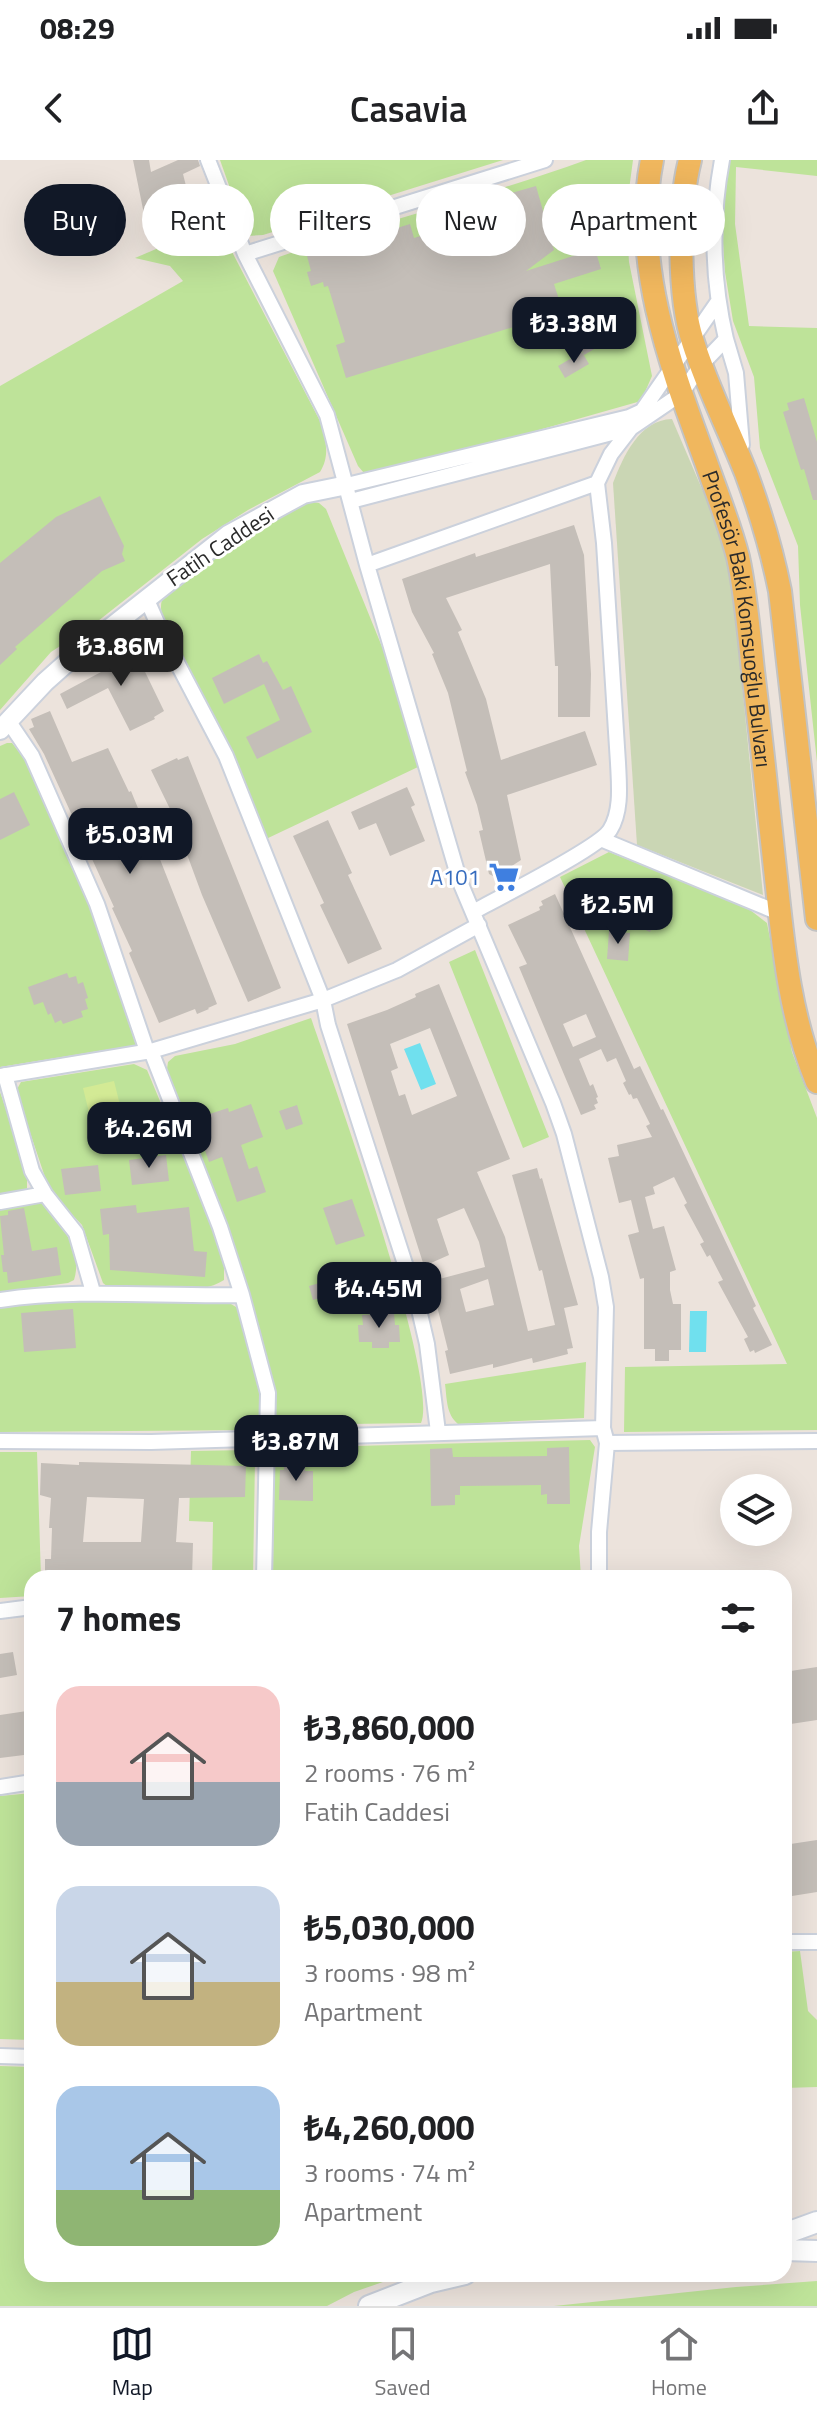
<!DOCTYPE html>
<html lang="en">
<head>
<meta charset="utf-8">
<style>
	body { margin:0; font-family:"Titillium Web",sans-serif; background:#f6f6f6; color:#202124; height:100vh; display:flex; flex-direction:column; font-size:30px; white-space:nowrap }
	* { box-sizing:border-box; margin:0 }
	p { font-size:26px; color:#757577 }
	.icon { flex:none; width:44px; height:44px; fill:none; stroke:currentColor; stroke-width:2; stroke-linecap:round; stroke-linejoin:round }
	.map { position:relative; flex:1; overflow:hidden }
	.side { position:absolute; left:24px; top:1410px; width:768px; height:712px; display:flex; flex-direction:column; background:#fff; border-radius:24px; box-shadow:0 8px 32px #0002 }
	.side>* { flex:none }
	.banner { position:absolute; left:24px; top:24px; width:770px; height:72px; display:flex; gap:16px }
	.tools { position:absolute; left:720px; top:1314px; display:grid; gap:16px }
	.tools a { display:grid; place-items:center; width:72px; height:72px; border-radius:50%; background:#fff; box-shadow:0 8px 32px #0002; font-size:40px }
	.price { position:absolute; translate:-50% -68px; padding:0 18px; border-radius:16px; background:#111827; color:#fff; font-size:26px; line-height:52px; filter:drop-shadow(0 2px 4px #0008) }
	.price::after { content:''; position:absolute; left:50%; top:48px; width:24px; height:18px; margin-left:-12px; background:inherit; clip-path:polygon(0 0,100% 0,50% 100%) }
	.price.selected { background:#222; color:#fff }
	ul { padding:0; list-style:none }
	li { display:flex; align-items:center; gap:24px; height:200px; padding:0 32px }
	li span { display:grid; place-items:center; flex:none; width:224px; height:160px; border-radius:24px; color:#555 }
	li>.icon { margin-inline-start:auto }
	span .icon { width:96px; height:96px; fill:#fffc; stroke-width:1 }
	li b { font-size:34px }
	h2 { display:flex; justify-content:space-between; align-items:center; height:96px; padding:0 32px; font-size:34px }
	.chip { padding:0 28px; border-radius:36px; background:#fff; box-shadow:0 8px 32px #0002; font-size:28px; line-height:72px }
	.chip.selected { background:#111827; color:#fff }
	.status { display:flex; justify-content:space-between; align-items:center; height:56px; padding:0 40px; background:#fff; direction:ltr }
	.status svg { height:22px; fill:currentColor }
	header { display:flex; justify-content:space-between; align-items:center; height:104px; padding:0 32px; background:#fff; font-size:36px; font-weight:600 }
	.dock { display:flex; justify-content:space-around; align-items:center; height:112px; border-top:2px solid #e0e0e0; background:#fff; font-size:22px; color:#757577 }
	.dock a { display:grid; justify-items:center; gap:4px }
	.dock .selected { color:#111827 }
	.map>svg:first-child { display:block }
	.green { fill:#bee399 }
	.cemetery { fill:#cad6b4 }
	.pitch { fill:#d3ea95 }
	.water { fill:#70e0ee }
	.building { fill:#c4beb8; fill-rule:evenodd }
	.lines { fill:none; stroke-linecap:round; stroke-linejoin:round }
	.minor-casing { stroke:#cbd1dc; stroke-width:18 }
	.tertiary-casing { stroke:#cbd1dc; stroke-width:22 }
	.secondary-casing { stroke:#cbd1dc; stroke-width:24 }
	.primary-casing { stroke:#c3c3c3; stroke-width:26 }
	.minor { stroke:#fff; stroke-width:14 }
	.tertiary { stroke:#fff; stroke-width:18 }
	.secondary { stroke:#fff; stroke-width:20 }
	.primary { stroke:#f0b75e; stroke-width:22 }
	.labels { text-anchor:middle; stroke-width:6; stroke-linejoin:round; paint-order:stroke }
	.street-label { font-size:22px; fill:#2a2a2a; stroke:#fff }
	.shop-label { font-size:22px; fill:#366cbe; stroke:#fff; text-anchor:end }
</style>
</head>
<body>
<div class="status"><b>08:29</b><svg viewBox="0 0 49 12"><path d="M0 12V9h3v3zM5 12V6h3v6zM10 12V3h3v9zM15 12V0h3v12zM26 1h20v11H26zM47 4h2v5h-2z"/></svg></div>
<header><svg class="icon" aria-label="back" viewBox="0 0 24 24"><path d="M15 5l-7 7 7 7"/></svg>Casavia<svg class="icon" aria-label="share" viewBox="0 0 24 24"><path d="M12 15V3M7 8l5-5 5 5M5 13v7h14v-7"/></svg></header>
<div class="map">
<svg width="817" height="2146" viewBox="0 0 817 2146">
	<rect width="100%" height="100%" fill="#ece3dc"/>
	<path class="green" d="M220,0H503L263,75L247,76Z
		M586,0H633L626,52L629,102L652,216L641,241L381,315L364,313L358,306L273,111L279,97C380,61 485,37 586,0Z
		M730,0H817V16L736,7L735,64L749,166L817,168V602L800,445L798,386L760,288L754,217L733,161L725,112L722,68L724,28Z
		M217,63L321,263C326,281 330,296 320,312L248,350L202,379L98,461L51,492L0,550V226L183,121L170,106L135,98Z
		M307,341L319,343L326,349L389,504L418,607L266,679C241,614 212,553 179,491C171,477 157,456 162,440C169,419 282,354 307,341Z
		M7,583H12L27,602L86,736L136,885L0,907V586Z
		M609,692L745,746L767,763L792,892L817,958V1270L624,1272L625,1207L787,1204L560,717Z
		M475,790L549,977L523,988L449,802Z
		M311,858C332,919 440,1220 421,1263L277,1265C272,1207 257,1160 239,1105C218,1039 193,974 167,909L168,902L175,896L235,884Z
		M134,904L147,910L213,1068L224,1107V1120C197,1138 141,1128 108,1127L103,1123L82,1065L59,1041L46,1020L16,931L21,922Z
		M0,932L27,1009V1029L0,1035Z
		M40,1039C58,1062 84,1088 74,1120L68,1123L0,1132V1047Z
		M106,1137L231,1144L241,1150C251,1190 265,1228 259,1270L0,1272V1148Z
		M586,1202L584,1258L458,1264C446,1254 447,1239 445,1224Z
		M590,1280L595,1287L579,1386L581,1418H273L274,1295L277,1288Z
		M249,1290L255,1299L253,1418H212L213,1362L189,1361L191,1291Z
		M0,1292H37L41,1418H32V1436L0,1438Z
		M32,1633V1880L0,1879V1636Z
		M800,1791L808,1851L817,1860V1927L784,1928V1792Z
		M0,1906L32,1907V2114H406L354,2132L327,2146H0Z
		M817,2121V2146H554L736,2127Z"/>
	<path class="cemetery" d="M672,259L708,343L725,393L734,444L763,735L637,685L613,323C623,297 639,260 672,259Z"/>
	<path class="pitch" d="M114,921L127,973L96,981L83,928Z"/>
	<path class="water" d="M420,883L436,924L421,930L404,889Z
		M690,1151H707L706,1192H689Z"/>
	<path class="building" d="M133,0H149L151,12L178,0H198L200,6L183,14L190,42L144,54Z
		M536,26L554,90L526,111L595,89L601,109L554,124L563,152L346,218L336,185L345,182L328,126L324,127L323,122L311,126L307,112L311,111L307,96L410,64L414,78L437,71L432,56Z
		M588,27L606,51L586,66L568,42Z
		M604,146L620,174L584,195L578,183L590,176L580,159Z
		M582,192L589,204L565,218L558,206Z
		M804,238L817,282V340H813L804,309L801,310L783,252L789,250L787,243Z
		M100,336L124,386L122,394L125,401L102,411L15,487L17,489L0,505V403L56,357Z
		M574,365L584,395L591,514L590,557H558V506H555L550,404L446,438L462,470L458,472L486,539L501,600L585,571L597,605L507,635L521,700L495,717L489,714L479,671L483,670L477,645L465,612L467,611L448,533L432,494L434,493L412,452L402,419L475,393L476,397Z
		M133,487L164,551L154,557L155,559L130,571L108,528L67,549L60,534L101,512L96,502L121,489L123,492Z
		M259,494L263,503L267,501L283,530L291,526L312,572L257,599L246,577L280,560L264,524L224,544L212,518Z
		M50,551L72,602L108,588L129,632L131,631L142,658L136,660L144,682L152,679L217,844L208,848L209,849L197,854L195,849L159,863L129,793L132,791L112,748L114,747L44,594L29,569L34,567L31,559Z
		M188,596L281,828L248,842L202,735L171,651L151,610L177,598L178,600Z
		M407,627L415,645L411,647L425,681L390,696L376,663L359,670L351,652Z
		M14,632L30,665L0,680V639Z
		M328,660L352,713L348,715L382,789L348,804L320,745L324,743L293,676Z
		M644,718L658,725L650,742L661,746L650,772L630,763L641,738L636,736Z
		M555,734L634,909L640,906L661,950L663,949L756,1146L753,1148L772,1185L755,1193L754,1190L750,1192L744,1179L748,1177L718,1122L723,1120L710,1095L707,1097L700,1084L704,1082L684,1045L687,1043L674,1017L653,1027L655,1034L645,1037L653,1069L664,1066L676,1110L670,1112V1130L673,1144H681V1190H669V1201H655V1189H644V1118L640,1119L628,1075L639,1072L631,1040L619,1043L608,998L619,996L617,985L652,977L646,966L650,964L637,938L633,939L631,934L629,935L623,923L626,921L616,898L607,902L601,889L579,899L590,926L593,924L598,937L596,938L598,943L594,945L596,949L581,955L519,807L527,804L508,765L540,750L539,747L543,745L541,741ZM586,854L596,877L573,887L563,864Z
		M609,771L630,773L628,801L607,799Z
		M67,813L69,818L76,816L78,824L83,822L88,838L85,839L88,849L81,851L83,857L63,864L61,860L55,863L51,853L48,855L43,842L34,845L28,827Z
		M439,824L510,999L477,1012L505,1077L528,1171L555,1165L542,1110L539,1111L512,1015L537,1008L540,1019L542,1018L578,1145L564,1148L573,1188L567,1189L568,1194L533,1203L532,1198L493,1208V1204L450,1214L445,1191L448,1190L435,1138L428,1122L485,1107L479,1082L464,1048L437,1059L449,1095L424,1106L347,864L387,850L416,837L415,834ZM430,868L457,936L412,955L405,934L399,936L391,911L398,908L390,884ZM488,1119L494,1145L466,1152L460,1129Z
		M251,944L263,977L241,985L249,1009L257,1006L266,1032L237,1042L222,997L209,1002L194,959L228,948L229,952Z
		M297,945L303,964L286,970L279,951Z
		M166,995L169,1021L132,1025L129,1000Z
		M98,1005L101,1031L65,1035L61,1009Z
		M352,1039L365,1076L336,1085L323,1048Z
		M136,1045L137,1053L189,1047L194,1091L207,1092L205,1117L110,1110L109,1074L103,1075L100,1049Z
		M24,1048L32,1091L57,1087L61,1115L8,1123L7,1112H3L1,1095H4L0,1056L8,1055V1051Z
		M359,1112L365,1130L349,1134L348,1130L313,1140L309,1126Z
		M73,1149L76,1188L24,1192L21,1153Z
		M394,1153L395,1165H399L400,1182H389V1188H372V1182H359L358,1165H363L362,1155Z
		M569,1287L570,1344H547V1334L541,1335V1325L460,1326V1335H455V1345L431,1346L430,1289L452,1288L453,1297H459L547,1296V1288Z
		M79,1302L246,1306L245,1337L179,1338L176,1382L193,1383L192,1418H45V1399H51L52,1368H49L51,1338L40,1335L41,1303L79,1305ZM87,1337L144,1339L141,1382H83Z
		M284,1304H305V1311H313V1341L279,1340L280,1310H284Z
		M13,1492L17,1515L0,1518V1494Z
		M817,1507V1560L784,1565V1512Z
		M27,1551L28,1556H32V1594L0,1598V1555Z
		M817,1680V1732L792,1736L784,1685Z"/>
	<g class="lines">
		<g class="minor-casing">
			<path id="minor" d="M208,0L245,94L327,255L367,405L597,323L604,383L618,603C619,624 622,651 610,670C599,688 498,738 473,752
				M245,94L545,0
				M726,179L736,213L742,285
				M597,323L611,294L631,268
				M347,325L629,257L642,251L717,143
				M351,341L631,268L681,234L702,204L726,179C712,120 711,59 722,0
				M367,405L460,722L553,943L564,974L601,1117L606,1147L603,1268L607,1283L599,1372V1418
				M9,562L32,596L97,744L147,891
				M603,680L779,753
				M151,891L220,1067L242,1135L268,1233L264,1418
				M5,915L32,1011L45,1034L76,1073L93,1132
				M0,916L151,891L323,840L226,596L163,476L147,440
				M0,1042L45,1034
				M0,1140C81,1128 161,1137 242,1135
				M438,1272L427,1184L417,1141L328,865L323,840L397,810L479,765
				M0,1281L151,1282L603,1268
				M607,1283L817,1281
				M0,1451L32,1447
				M0,1627L32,1622
				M784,1782H817
				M0,1896L32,1897"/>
		</g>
		<g class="tertiary-casing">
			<path id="tertiary" d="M0,570L45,522L72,498L228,375L303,334L347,325"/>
		</g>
		<g class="secondary-casing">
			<path id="secondary" d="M784,2074L817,2062
				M784,2090L817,2091
				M369,2146L431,2122L465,2114"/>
		</g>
		<g class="primary-casing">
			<g id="primary">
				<path id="s1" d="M652,0C631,104 672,209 707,305C718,336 730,366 738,397C746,434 749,473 753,511C762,583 769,655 777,727C784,794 791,859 817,922"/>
				<path d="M690,0C678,47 678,136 693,182C707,227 729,270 746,313C760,351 772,391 780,431L817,759"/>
			</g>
		</g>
		<use href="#minor" class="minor"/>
		<use href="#tertiary" class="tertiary"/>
		<use href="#secondary" class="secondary"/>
		<use href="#primary" class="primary"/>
	</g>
	<defs>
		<g id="supermarket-bare" transform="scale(2.4)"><path d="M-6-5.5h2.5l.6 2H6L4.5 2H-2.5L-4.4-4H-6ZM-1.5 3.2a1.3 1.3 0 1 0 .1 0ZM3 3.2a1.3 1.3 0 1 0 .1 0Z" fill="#3f7fe0" stroke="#fff" stroke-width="2.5" paint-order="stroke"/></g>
	</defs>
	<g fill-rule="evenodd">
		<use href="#supermarket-bare" x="504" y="717"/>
	</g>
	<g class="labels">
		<g class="street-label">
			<text transform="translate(220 386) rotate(-34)" y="8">Fatih Caddesi</text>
			<text dy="8" stroke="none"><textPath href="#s1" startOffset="472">Profesör Baki Komsuoğlu Bulvarı</textPath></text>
		</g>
		<g class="shop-label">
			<text x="480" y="725">A101</text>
		</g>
	</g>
</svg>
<div class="tools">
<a><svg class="icon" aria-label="layers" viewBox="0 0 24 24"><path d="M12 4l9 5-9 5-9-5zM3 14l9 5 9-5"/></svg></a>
</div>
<b class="price" style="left:574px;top:205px">₺3.38M</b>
<b class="price selected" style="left:121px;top:528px">₺3.86M</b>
<b class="price" style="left:130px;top:716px">₺5.03M</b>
<b class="price" style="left:618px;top:786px">₺2.5M</b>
<b class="price" style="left:149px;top:1010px">₺4.26M</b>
<b class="price" style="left:379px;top:1170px">₺4.45M</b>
<b class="price" style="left:296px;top:1323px">₺3.87M</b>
<div class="banner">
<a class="chip selected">Buy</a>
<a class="chip">Rent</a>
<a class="chip">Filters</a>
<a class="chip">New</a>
<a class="chip">Apartment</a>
</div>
<section class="side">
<h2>7 homes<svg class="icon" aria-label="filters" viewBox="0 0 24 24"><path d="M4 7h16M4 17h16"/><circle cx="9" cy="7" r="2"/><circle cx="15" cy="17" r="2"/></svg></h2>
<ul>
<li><span style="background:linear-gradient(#f6c9c9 60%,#9aa5b1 0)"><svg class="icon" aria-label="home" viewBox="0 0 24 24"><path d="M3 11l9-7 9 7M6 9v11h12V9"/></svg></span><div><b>₺3,860,000</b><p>2 rooms · 76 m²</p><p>Fatih Caddesi</p></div></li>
<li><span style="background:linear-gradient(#c9d6e8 60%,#c2b280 0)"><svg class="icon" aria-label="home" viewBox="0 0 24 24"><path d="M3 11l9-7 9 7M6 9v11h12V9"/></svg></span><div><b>₺5,030,000</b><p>3 rooms · 98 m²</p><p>Apartment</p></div></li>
<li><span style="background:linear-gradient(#a9c7e8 65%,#8fb573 0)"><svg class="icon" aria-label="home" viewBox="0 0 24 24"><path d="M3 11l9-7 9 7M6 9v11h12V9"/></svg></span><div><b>₺4,260,000</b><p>3 rooms · 74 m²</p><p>Apartment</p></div></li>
</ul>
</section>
</div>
<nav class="dock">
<a class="selected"><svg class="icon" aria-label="map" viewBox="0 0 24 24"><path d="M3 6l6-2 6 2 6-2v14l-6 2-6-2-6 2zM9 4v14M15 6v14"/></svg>Map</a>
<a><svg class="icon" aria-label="saved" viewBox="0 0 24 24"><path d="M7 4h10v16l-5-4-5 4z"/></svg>Saved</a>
<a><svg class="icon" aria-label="home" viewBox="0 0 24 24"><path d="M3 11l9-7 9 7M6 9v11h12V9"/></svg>Home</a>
</nav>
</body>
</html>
